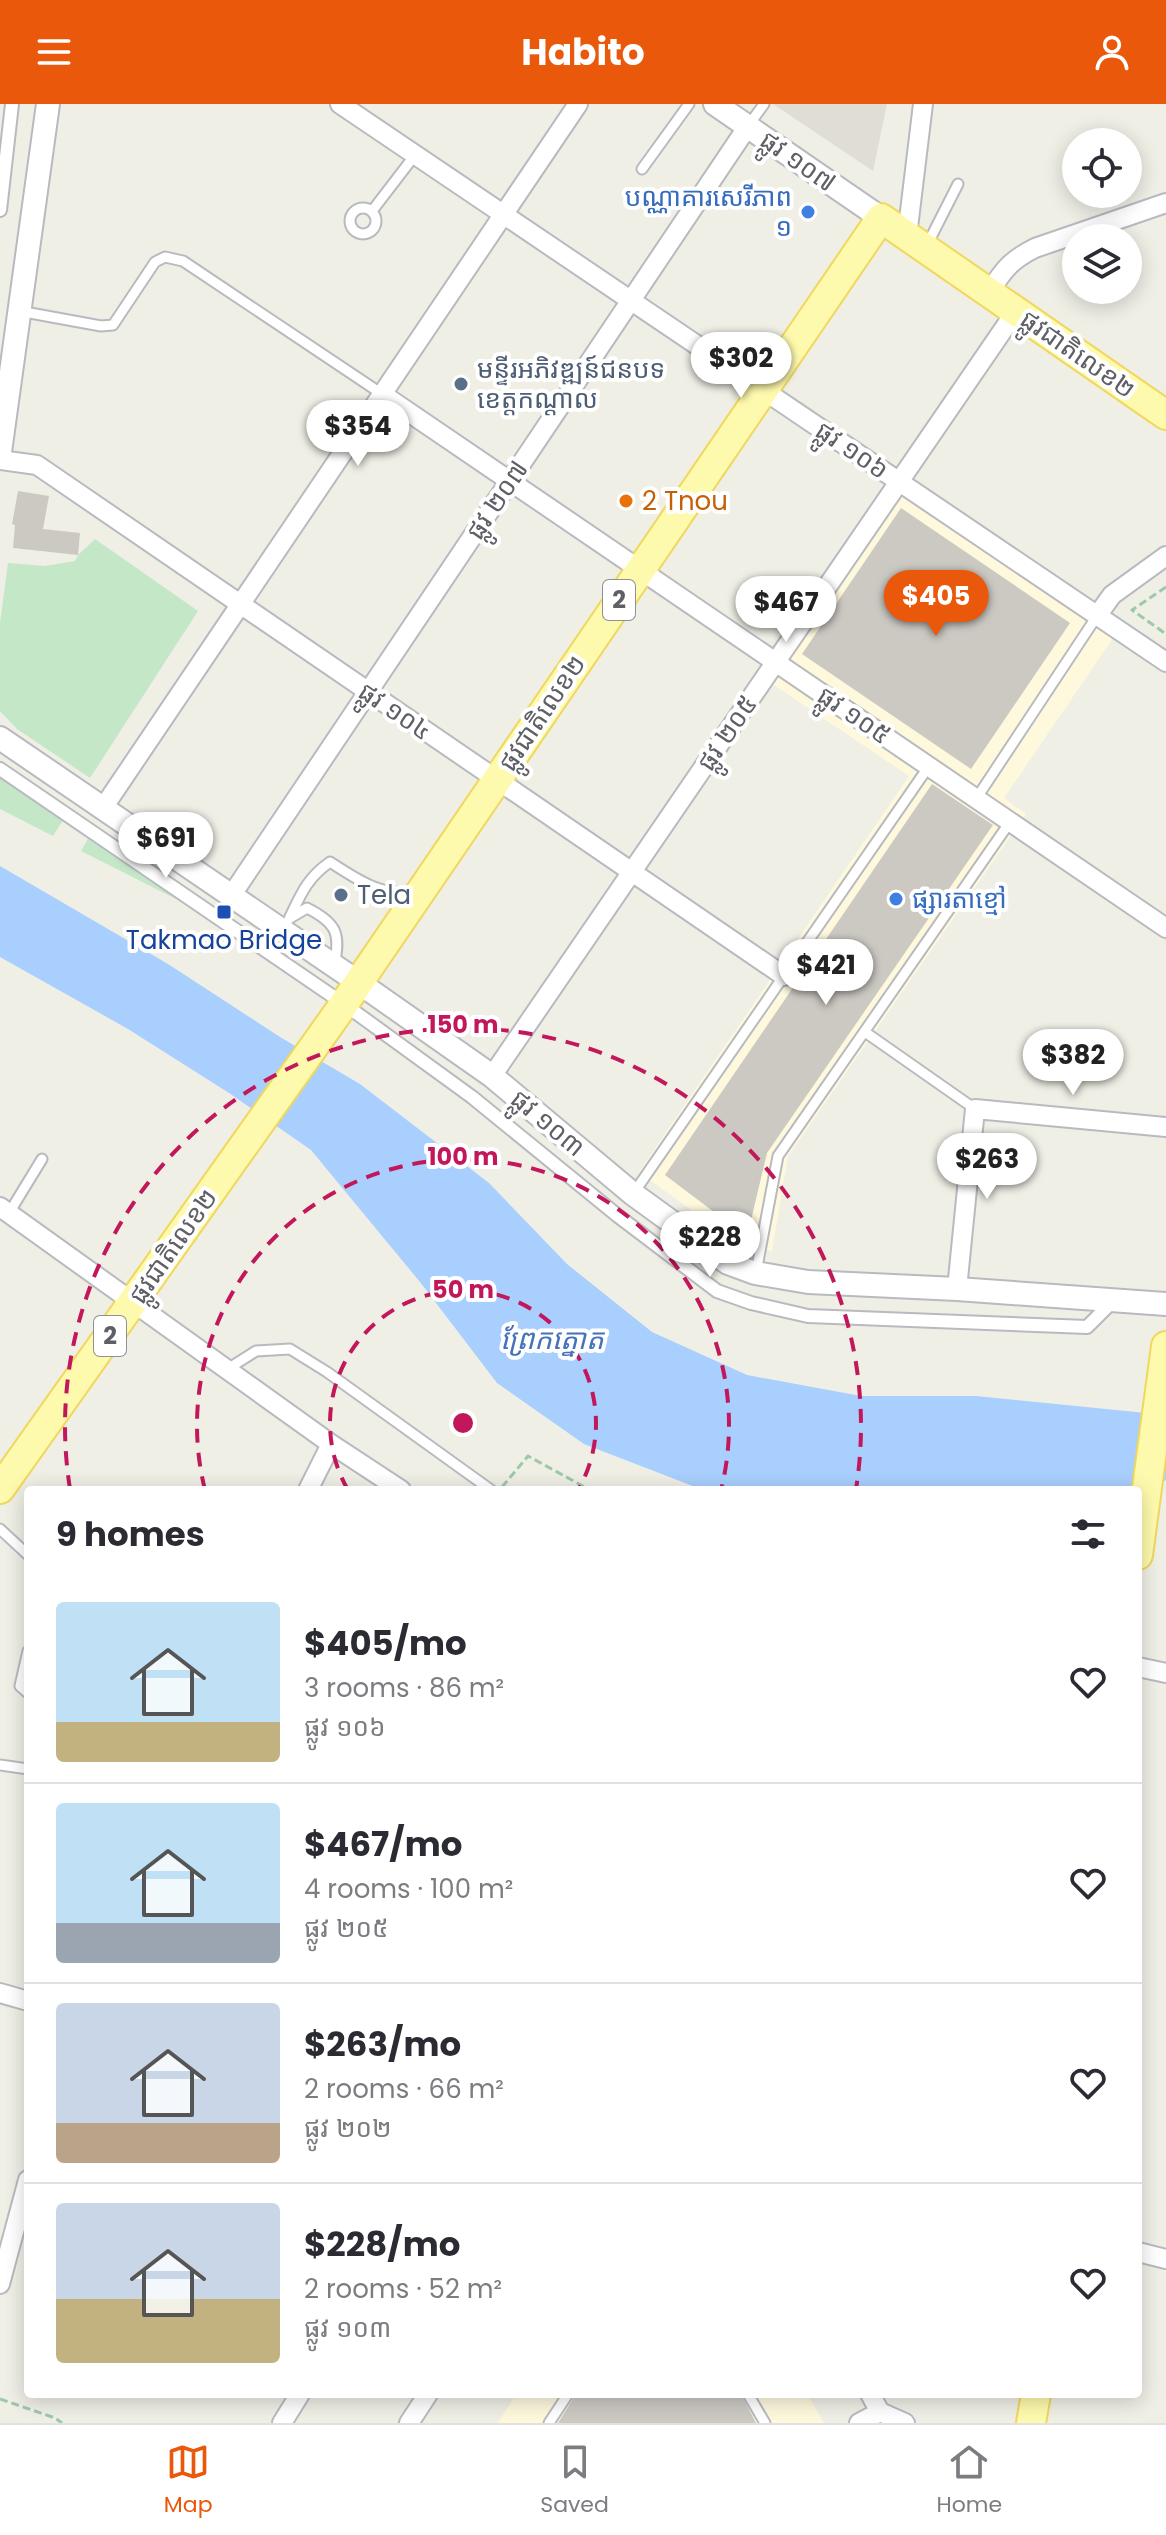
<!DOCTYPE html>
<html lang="en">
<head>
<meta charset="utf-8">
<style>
	body { margin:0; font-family:Poppins,"Noto Sans Khmer",sans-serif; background:#f2f2f3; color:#2b2b33; height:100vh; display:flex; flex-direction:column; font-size:30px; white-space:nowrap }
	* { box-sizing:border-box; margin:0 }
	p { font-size:26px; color:#7c7c81 }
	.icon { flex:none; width:44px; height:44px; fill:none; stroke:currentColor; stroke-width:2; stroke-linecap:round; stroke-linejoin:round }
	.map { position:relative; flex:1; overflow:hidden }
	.side { position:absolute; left:24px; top:1382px; width:1118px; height:912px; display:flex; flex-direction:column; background:#fff; border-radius:8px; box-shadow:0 4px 20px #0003 }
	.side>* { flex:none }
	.fabs { position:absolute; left:1062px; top:24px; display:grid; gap:16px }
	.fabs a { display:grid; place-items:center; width:80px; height:80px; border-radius:50%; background:#fff; box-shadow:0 4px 20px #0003; font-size:40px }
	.price { position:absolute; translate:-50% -68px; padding:0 18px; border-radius:28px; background:#fff; color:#222; font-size:26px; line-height:52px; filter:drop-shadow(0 2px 4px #0008) }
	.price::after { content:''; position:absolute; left:50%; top:48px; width:24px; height:18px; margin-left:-12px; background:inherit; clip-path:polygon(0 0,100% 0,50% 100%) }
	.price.on { background:#ea580c; color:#fff }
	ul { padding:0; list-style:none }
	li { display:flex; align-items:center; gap:24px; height:200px; padding:0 32px }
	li+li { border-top:2px solid #e1e1e2 }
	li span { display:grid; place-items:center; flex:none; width:224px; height:160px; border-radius:8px; color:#555 }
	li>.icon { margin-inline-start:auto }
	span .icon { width:96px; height:96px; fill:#fffc; stroke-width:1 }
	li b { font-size:34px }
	h2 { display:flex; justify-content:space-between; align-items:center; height:96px; padding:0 32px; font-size:34px }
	header { display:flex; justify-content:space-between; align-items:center; height:104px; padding:0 32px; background:#ea580c; color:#fff; font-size:36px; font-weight:700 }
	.menu { display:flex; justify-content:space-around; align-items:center; height:112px; border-top:2px solid #e1e1e2; background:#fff; font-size:22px; color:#7c7c81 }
	.menu a { display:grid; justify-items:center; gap:4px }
	.menu .on { color:#ea580c }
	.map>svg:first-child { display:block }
	.commercial { fill:#fef9dd }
	.education { fill:#e0ded4 }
	.green { fill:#c3e7c7 }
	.water { fill:#a8cffe }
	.building { fill:#ccc9c3 }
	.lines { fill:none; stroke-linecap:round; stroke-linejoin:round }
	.service-casing { stroke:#b8babf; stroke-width:13 }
	.pedestrian-casing { stroke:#b8babf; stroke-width:16 }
	.minor-casing { stroke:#b8babf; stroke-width:22 }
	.tertiary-casing { stroke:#b8babf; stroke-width:26 }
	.primary-casing { stroke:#f0d75e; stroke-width:32 }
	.path { stroke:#9cc8ad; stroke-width:3; stroke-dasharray:8 4; stroke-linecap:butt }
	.service { stroke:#fff; stroke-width:9 }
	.pedestrian { stroke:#fff; stroke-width:12 }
	.minor { stroke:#fff; stroke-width:18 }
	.tertiary { stroke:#fff; stroke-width:22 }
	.primary { stroke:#fefaad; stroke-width:28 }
	.ring { fill:none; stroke:#c2185b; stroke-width:4; stroke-dasharray:14 10 }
	.shop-dot { fill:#3f7fe0; stroke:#fff; stroke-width:3 }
	.service-dot { fill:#5c6f8a; stroke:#fff; stroke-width:3 }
	.food-dot { fill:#e8710a; stroke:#fff; stroke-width:3 }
	.transit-dot { fill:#1a4fb4; stroke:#fff; stroke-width:3 }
	.labels { text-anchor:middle; stroke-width:8; stroke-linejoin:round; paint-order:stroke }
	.shield { fill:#fff; stroke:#8e9094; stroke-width:2 }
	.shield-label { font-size:24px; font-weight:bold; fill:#5e6066 }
	.street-label { font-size:26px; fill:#5e6066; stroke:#fff }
	.shop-label { font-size:26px; fill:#366cbe; stroke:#fff; text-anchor:end }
	.service-label { font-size:26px; fill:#4e5e75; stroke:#fff; text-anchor:start }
	.food-label { font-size:26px; fill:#c56008; stroke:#fff; text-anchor:start }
	.transit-label { font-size:26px; fill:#164399; stroke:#fff }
	.water-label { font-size:28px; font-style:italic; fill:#4672ba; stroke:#fff }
	.centre { fill:#c2185b; stroke:#fff; stroke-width:4 }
	.ring-label { font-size:24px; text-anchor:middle; font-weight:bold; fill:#c2185b; stroke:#fff; stroke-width:8; stroke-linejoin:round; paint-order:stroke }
</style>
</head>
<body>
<header><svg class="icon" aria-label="menu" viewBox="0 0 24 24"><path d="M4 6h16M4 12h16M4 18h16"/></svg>Habito<svg class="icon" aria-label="person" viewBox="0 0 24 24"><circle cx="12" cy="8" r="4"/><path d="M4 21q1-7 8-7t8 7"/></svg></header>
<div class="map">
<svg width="1166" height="2319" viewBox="0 0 1166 2319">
	<rect width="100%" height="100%" fill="#f0efe6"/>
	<path class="commercial" d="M898,388L1113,534L1004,694L1026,710L788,1052L772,1147L742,1143L639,1068L909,672L768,577Z
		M516,2290H807L824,2319H498Z"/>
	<path class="education" d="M773,0H887L873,67Z"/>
	<path class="green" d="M95,435L198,507L90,674L17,625L0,607V519L8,459L45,462L75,457L78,451Z
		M0,673L63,716L53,732L0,705Z
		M88,735L180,797L81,747Z"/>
	<path class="water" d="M0,762L168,860L280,933L360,980L489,1079L567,1160L652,1228L747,1271L861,1292H976L1166,1311V1376L1138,1392V1386H703L584,1340L497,1279L420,1178L311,1046L229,989L128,925L0,853Z"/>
	<path class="building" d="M18,387L49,392L43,425L80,429L78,451L13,444L15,421L12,420Z
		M901,404L1070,519L971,665L802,550Z
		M932,680L993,721L767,1049L747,1133L665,1071Z
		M576,2290H741L756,2319H558Z"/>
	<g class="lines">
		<g class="service-casing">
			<path id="service" d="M748,22L764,0
				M642,65L689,0
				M350 117a13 13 0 1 1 26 0a13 13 0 1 1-26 0Z
				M372,107L415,51
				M927,141L958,80
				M19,207L101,222L113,221L155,158L165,153L183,157L382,290
				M976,695L1097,512
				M290,814L307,804C337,819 341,830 334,862
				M289,815C301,790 307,774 330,758C353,773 383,794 411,787
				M865,928L975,1005
				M633,1090L929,662
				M9,1109L42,1055
				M756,1168L778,1052L1010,718
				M226,1266L256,1247L290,1245L327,1268L491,1386
				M0,1425L28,1451
				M28,1547L20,1582L28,1589
				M0,1661L28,1665
				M748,2290L765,2319
				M549,2319L568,2290"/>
		</g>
		<g class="pedestrian-casing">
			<path id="pedestrian" d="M0,106L12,0
				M0,665L344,900L472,993L618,1112L717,1187L751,1199L808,1212L1087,1223L1114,1196"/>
		</g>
		<g class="minor-casing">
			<path id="minor" d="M340,0L1166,558
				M907,132L923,0
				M989,189C1003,166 1011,156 1035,144L1166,99
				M382,290L1166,824
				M0,356L37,361L784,872
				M1097,512L1112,491L1166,452
				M103,704L578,0
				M231,792L748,22
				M492,972L1016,207
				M0,1103L331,1340L401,1386
				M957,1185L975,1005L1166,1023
				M308,1386L331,1340
				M1138,1563L1166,1569
				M0,1889L28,1897
				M1138,2148L1166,2155
				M0,2180L28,2076
				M870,2290L880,2308L905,2319
				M282,2319L300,2290
				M409,2319L428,2290
				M859,2319L880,2308"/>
		</g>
		<g class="tertiary-casing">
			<path id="tertiary" d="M715,0L881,114
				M0,348L48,0
				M0,634L358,878L492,972L633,1090L728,1159L755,1169L808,1178L957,1185L1166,1200"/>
		</g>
		<g class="primary-casing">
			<path id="primary" d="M0,1385L337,910L881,114L1166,311
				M1138,1451L1166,1242
				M1031,2319L1036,2290"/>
		</g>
		<path class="path" d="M1166,483L1132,506L1166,530
			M502,1383L528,1352L590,1386
			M0,2295L55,2314L62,2319"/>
		<use href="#service" class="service"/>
		<use href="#pedestrian" class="pedestrian"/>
		<use href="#minor" class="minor"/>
		<use href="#tertiary" class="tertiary"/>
		<use href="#primary" class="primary"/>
	</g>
	<g class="ring">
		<path d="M348 1386A133 133 0 1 1 578 1386"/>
		<path d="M205 1386A266 266 0 1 1 721 1386"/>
		<path d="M70 1385A398 398 0 1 1 856 1385"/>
	</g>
	<g class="shop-dot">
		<circle cx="808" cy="108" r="8"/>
		<circle cx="896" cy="795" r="8"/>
	</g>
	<g class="service-dot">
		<circle cx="461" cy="280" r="8"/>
		<circle cx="341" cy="791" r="8"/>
	</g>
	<circle class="food-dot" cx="626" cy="397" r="8"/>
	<rect class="transit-dot" x="216" y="800" width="16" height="16" rx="4"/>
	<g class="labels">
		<g class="shield">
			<rect x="603" y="476" width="32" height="40" rx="6"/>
			<rect x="94" y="1212" width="32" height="40" rx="6"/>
		</g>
		<g class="shield-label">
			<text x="619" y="504">2</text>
			<text x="110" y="1240">2</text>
		</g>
		<g class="street-label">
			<text transform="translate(798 57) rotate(35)" y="9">ផ្លូវ ១០៧</text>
			<text transform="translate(1078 250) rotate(35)" y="9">ផ្លូវជាតិលេខ២</text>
			<text transform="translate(852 346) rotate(34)" y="9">ផ្លូវ ១០៦</text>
			<text transform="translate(497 396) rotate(-56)" y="9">ផ្លូវ ២០៧</text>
			<text transform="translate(395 607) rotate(34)" y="9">ផ្លូវ ១០៤</text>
			<text transform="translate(542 609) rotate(-56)" y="9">ផ្លូវជាតិលេខ២</text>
			<text transform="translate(854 611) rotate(34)" y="9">ផ្លូវ ១០៥</text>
			<text transform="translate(727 629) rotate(-56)" y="9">ផ្លូវ ២០៥</text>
			<text transform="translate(548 1019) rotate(40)" y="9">ផ្លូវ ១០៣</text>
			<text transform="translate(173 1142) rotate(-55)" y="9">ផ្លូវជាតិលេខ២</text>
		</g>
		<g class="shop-label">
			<text x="792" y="102">បណ្ណាគារសេរីភាព<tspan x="792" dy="30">១</tspan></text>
			<text x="912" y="804" text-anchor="start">ផ្សារតាខ្មៅ</text>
		</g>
		<g class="service-label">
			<text x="477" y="274">មន្ទីរអភិវឌ្ឍន៍ជនបទ<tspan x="477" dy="30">ខេត្តកណ្តាល</tspan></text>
			<text x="357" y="800">Tela</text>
		</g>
		<g class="food-label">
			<text x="642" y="406">2 Tnou</text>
		</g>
		<g class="transit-label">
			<text x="224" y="845">Takmao Bridge</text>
		</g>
		<g class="water-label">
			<text x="552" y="1245">ព្រែកត្នោត</text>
		</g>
	</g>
	<circle cx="463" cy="1319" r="12" class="centre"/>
	<g class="ring-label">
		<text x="463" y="929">150 m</text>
		<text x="463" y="1061">100 m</text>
		<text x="463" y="1194">50 m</text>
	</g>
</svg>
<div class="fabs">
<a><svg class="icon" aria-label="locate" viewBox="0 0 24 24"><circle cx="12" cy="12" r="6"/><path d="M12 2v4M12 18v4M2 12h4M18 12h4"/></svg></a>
<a><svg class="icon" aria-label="layers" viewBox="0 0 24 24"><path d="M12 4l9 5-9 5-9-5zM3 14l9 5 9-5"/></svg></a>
</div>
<b class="price" style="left:741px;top:296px">$302</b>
<b class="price" style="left:358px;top:364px">$354</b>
<b class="price on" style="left:936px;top:534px">$405</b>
<b class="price" style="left:786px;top:540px">$467</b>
<b class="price" style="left:166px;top:776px">$691</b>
<b class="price" style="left:826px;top:903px">$421</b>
<b class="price" style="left:1073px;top:993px">$382</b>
<b class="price" style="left:987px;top:1097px">$263</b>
<b class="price" style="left:710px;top:1175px">$228</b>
<section class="side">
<h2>9 homes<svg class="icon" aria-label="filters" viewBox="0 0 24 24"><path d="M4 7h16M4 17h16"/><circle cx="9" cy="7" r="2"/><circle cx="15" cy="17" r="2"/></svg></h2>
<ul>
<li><span style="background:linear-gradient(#bfe0f5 75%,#c2b280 0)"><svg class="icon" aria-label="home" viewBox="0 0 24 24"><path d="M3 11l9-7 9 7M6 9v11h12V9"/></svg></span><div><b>$405/mo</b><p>3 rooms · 86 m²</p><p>ផ្លូវ ១០៦</p></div><svg class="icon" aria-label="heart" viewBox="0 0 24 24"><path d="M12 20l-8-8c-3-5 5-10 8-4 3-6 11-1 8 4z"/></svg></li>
<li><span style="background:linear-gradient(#bfe0f5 75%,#9aa5b1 0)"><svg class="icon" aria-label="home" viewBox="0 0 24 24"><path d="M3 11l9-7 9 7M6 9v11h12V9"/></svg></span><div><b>$467/mo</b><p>4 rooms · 100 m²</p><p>ផ្លូវ ២០៥</p></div><svg class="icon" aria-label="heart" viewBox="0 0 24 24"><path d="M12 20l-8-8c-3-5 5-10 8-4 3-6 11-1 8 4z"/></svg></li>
<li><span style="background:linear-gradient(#c9d6e8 75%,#b9a48a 0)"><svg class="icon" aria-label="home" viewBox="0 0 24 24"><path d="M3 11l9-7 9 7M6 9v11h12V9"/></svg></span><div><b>$263/mo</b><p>2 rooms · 66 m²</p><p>ផ្លូវ ២០២</p></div><svg class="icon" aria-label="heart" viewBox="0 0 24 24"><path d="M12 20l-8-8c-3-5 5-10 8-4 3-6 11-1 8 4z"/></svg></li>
<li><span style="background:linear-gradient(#c9d6e8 60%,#c2b280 0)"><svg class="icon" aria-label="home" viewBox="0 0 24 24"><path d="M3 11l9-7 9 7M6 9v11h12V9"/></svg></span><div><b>$228/mo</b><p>2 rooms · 52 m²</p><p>ផ្លូវ ១០៣</p></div><svg class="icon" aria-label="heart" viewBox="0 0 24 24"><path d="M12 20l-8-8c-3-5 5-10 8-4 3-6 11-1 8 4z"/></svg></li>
</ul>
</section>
</div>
<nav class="menu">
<a class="on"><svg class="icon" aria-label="map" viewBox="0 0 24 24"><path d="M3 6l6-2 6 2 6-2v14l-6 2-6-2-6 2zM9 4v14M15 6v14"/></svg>Map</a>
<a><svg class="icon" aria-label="saved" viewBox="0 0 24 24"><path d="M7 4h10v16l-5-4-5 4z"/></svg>Saved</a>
<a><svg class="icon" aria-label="home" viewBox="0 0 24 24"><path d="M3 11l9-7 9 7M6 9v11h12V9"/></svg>Home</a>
</nav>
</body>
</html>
